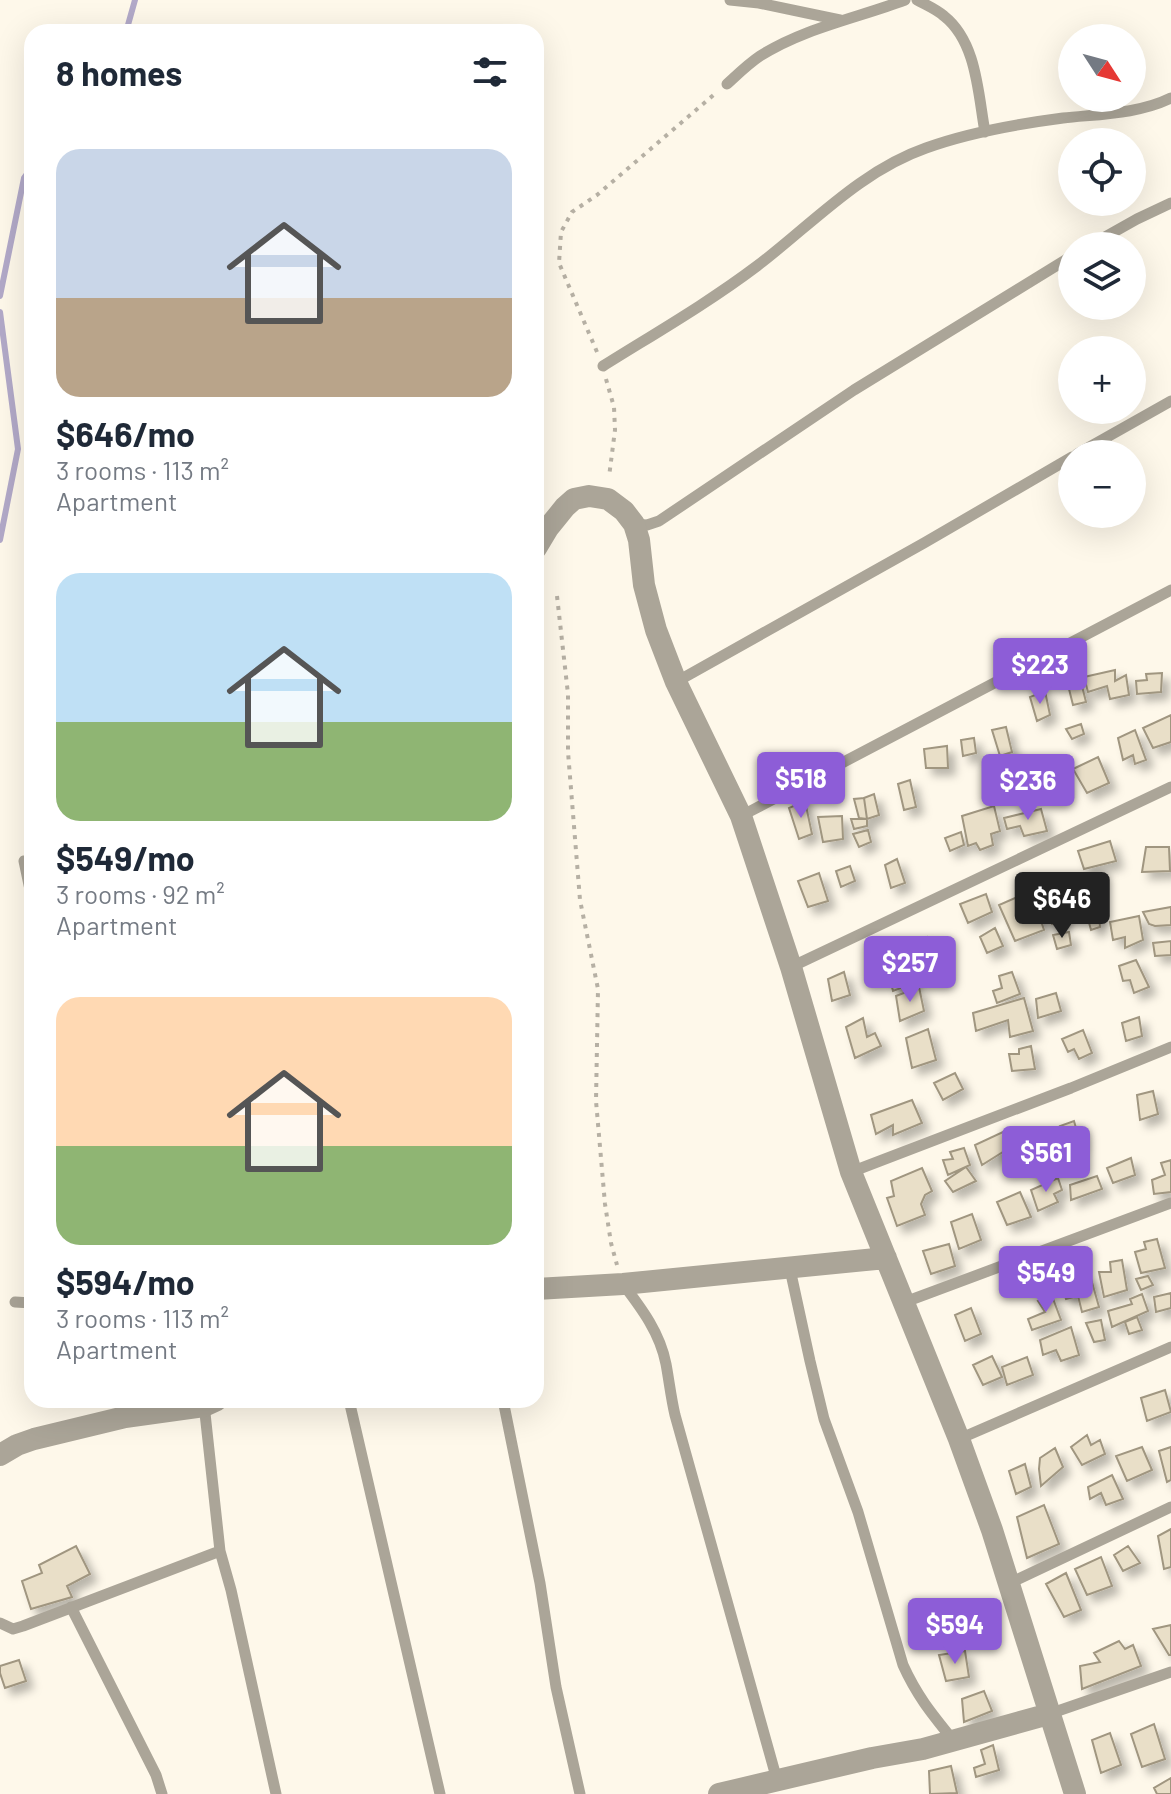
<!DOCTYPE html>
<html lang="en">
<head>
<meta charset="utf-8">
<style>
	body { margin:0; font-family:Barlow,sans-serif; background:#f2f2f3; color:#1f2937; height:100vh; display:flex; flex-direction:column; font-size:30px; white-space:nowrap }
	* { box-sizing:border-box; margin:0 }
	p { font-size:26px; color:#747a83 }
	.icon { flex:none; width:44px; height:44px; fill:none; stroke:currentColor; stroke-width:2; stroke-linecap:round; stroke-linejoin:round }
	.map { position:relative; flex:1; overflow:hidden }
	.details { position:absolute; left:24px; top:24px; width:520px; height:1384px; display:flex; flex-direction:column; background:#fff; border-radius:24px; box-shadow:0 8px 32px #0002 }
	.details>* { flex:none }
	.needle { width:52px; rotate:126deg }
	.fabs { position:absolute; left:1058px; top:24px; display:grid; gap:16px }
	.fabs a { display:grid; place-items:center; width:88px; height:88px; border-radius:50%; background:#fff; box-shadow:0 8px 32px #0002; font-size:40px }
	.price { position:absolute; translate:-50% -68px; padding:0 18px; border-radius:8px; background:#8d5dd7; color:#fff; font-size:26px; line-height:52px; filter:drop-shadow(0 2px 4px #0008) }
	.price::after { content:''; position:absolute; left:50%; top:48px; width:24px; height:18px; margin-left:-12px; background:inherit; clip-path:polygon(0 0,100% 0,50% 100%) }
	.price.active { background:#222; color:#fff }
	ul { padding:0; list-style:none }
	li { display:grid; align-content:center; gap:16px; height:424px; padding:0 32px }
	li span { display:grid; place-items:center; height:248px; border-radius:24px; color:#555 }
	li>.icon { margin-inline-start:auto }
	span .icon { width:144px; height:144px; fill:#fffc; stroke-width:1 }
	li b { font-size:34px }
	h2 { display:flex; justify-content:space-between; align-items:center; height:96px; padding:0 32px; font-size:34px }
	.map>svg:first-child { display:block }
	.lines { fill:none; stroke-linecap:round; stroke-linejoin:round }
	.stream { stroke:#b2a9c8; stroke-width:6 }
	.building { fill:#e9dfc8; stroke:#a09680; stroke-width:2; filter:url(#shadow) }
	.path { stroke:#b6b0a4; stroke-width:4; stroke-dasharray:4 6; stroke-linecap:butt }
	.service { stroke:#aba598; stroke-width:11 }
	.minor { stroke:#aba598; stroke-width:22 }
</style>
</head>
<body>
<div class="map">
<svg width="1171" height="1794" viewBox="0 0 1171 1794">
	<defs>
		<filter id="shadow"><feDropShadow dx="7" dy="7" stdDeviation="4" flood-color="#0004"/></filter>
	</defs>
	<rect width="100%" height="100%" fill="#fef8ea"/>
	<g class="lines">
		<path class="stream" d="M126,32L135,0
			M0,296L24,178L32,167
			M0,312L18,449L0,540"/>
	</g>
	<path class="building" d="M1115,670V681L1126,675L1129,695L1110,699L1107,686L1088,692L1084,677Z
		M1162,673L1161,692L1137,694L1136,681L1147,680L1146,674Z
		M1081,682L1086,702L1073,705L1068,685Z
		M1045,691L1050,715L1037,721L1030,697Z
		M1171,715V742L1153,748L1143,728Z
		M1081,724L1084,734L1072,739L1066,729Z
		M1006,727L1012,752L1000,756L992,730Z
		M1135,730L1146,760L1135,764L1133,755L1123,760L1118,738Z
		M974,738L976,753L963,756L961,740Z
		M947,746L948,768H926L924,749Z
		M1098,757L1109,783L1087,793L1073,769Z
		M1058,759L1064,789L1047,793L1042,763Z
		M910,780L916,807L904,810L898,784Z
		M874,794L879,815L867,819L864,798Z
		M864,798L867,819L859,818L854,799Z
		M805,801L812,834L799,839L789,808Z
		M994,806L1000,831L991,834L993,845L980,850L976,843L968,846L962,816Z
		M1041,809L1047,831L1024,836L1020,826L1007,829L1004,818Z
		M842,816L843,839L823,842L818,817Z
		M851,819H867V826L854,829Z
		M868,830L871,842L859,847L853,834Z
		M961,832L964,845L950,851L945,838Z
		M1110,841L1116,861L1084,869L1078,851Z
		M1146,847H1169L1170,871L1142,872Z
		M897,859L905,883L891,888L885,865Z
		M850,866L855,881L841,887L836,871Z
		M819,873L828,901L808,907L798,881Z
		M1031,891L1044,930L1015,941L999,905Z
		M1063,891L1068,905L1057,906L1052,898Z
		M986,894L992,912L968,923L960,904Z
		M1057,906L1064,919L1052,924L1045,913Z
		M1171,907V925L1155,926L1149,924L1143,912Z
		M1099,915L1100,927L1091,930L1088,919Z
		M1139,916L1143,940L1125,948V937L1113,940L1110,922Z
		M995,928L1003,946L987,953L980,937Z
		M1069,932L1071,945L1057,949L1053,935Z
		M927,937L933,955L912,961L905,944Z
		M1171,941V955L1155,956L1153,943Z
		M899,946L912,984L893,991L883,954Z
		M1136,960L1149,987L1134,993L1130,980L1123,981L1119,966Z
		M844,972L850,995L832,1001L828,979Z
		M1012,972L1020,994L997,1003L993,991L1002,988L999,976Z
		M919,987L924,1011L900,1021L896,996Z
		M1056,993L1061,1011L1038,1018L1036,999Z
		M1024,998L1033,1031L1010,1037L1008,1020L976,1031L973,1013Z
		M1139,1017L1142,1036L1126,1041L1122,1023Z
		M863,1018L867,1037L875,1033L881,1046L855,1058L846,1027Z
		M928,1029L936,1060L912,1068L906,1038Z
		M1083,1030L1092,1053L1079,1059L1074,1049L1068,1052L1062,1039Z
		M1031,1046L1035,1069L1012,1071L1009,1054H1019V1049Z
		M955,1073L963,1089L943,1100L934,1083Z
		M1153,1091L1158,1114L1140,1120L1137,1095Z
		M912,1100L922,1123L893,1135V1125L876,1134L871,1115Z
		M1074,1121L1080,1142L1069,1146L1060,1126Z
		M1005,1131L1006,1150L982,1165L975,1145Z
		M1035,1142L1040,1147L1048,1143L1054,1155L1046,1161L1049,1167L1039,1176L1023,1153Z
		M964,1148L970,1165L948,1175L943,1160L953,1159L950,1152Z
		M1131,1158L1135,1175L1113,1183L1107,1168Z
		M1171,1160V1192L1154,1194L1152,1180L1165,1175L1161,1163Z
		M966,1167L976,1181L953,1192L945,1181Z
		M922,1168L932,1191L925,1195L921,1204L925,1215L897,1226L887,1198L894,1196L891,1181Z
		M1097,1176L1102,1189L1071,1200L1070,1185Z
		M1058,1178L1062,1190L1054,1194L1058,1202L1038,1211L1031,1190Z
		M1020,1192L1031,1217L1007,1225L997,1202Z
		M972,1214L981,1240L959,1249L951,1222Z
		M1157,1239L1165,1268L1141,1273L1135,1252L1146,1249L1144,1242Z
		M949,1244L955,1266L931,1274L923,1251Z
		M1122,1260L1127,1290L1104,1297L1099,1272H1111L1110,1262Z
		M1090,1275L1099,1307L1082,1312L1078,1296L1066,1299L1061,1283Z
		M1148,1276L1153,1285L1141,1290L1136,1279Z
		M1171,1293V1308L1156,1312L1154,1297Z
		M1142,1294L1148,1311L1112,1327L1108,1311L1132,1304L1130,1299Z
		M1052,1296L1061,1320L1032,1330L1028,1319L1045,1312L1038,1301Z
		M971,1308L981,1334L965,1341L955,1315Z
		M1137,1317L1142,1330L1129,1334L1125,1322Z
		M1101,1320L1105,1340L1094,1342L1086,1323Z
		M1071,1327L1079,1355L1061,1361L1056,1350L1043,1355L1040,1340Z
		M992,1356L1002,1377L983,1385L973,1365Z
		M1027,1357L1033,1375L1007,1385L1002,1367Z
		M1165,1390L1171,1412L1147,1421L1141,1398Z
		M1087,1435L1091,1445L1100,1440L1105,1454L1082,1465L1071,1447Z
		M1142,1447L1152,1470L1127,1481L1116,1456Z
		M1171,1447V1480L1167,1482L1159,1451Z
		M1055,1448L1063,1467L1041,1486L1039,1469L1040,1458Z
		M1025,1464L1031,1487L1016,1494L1009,1471Z
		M1112,1475L1123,1499L1106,1505L1101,1493L1090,1499L1088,1487Z
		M1044,1505L1059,1544L1027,1558L1017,1517Z
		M1171,1529V1567L1164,1569L1158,1536Z
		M76,1546L90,1574L67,1586L72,1597L31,1609L22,1581L42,1573L39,1565Z
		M1128,1546L1140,1563L1123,1571L1114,1555Z
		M1101,1557L1112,1586L1087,1595L1075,1569Z
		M1066,1573L1081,1610L1064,1617L1046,1584Z
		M1171,1625V1655H1169L1153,1629Z
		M1119,1641L1125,1649L1133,1645L1141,1666L1082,1689L1080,1666L1100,1662L1094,1653Z
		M965,1651L969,1677L946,1681L939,1655Z
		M19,1660L26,1681L5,1688L0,1673V1666Z
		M984,1691L992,1711L964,1722L962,1699Z
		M1154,1724L1165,1759L1142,1767L1131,1734Z
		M1110,1733L1121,1765L1101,1773L1092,1740Z
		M993,1745L999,1770L976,1777L974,1768L985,1764L981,1750Z
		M951,1766L957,1793L930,1794L929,1771Z
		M1171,1778V1794H1157L1154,1788Z"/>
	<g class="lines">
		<path class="path" d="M597,352L559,263L561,232L572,212L597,195L717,92
			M606,379L614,407L615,430L609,477
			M557,596L568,694V752L580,900L598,989L596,1101L605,1204L611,1243L617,1265"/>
		<path class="service" d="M730,0L759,3L840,20
			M917,0C926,5 936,9 944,16C977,42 978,94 985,132
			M727,84C738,74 748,64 760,56C804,28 857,18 905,0
			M1089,246L1137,219L1171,203
			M603,366C654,334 708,303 757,266C811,225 860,171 926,148C970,132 1017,124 1063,118C1099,114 1139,114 1171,98
			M1077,454L1171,401
			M634,524L647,525L659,521L854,390L1072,256
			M676,682L924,543L1072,457
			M741,816L1171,590
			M24,861L32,899
			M791,967L1171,787
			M851,1172L1071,1088L1171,1047
			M790,1269L810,1361L824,1419L858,1512L903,1665C917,1696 932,1714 953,1740
			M623,1284C642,1309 660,1333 666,1364C669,1380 671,1398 675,1415L777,1780
			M15,1302L32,1303
			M905,1302L1171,1203
			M121,1400L125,1417
			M349,1400L440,1794
			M503,1400L540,1583L556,1687L580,1794
			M204,1404L220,1551L231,1590L276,1794
			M959,1439L1171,1347
			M1010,1583L1171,1507
			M71,1607L156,1775L162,1794
			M0,1623L13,1629L23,1626L220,1551
			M1049,1714L1171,1672"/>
		<path class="minor" d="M536,548L548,528L565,507L574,499L589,496L608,499L624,511L634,524L639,540L644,585L656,630L676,682L741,816L791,967L851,1172L959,1439L992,1530L1075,1794
			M536,1289L623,1284L886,1258
			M0,1455L17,1445L34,1439L125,1417L204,1406L217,1400
			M719,1794L872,1758L923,1749L1049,1714"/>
	</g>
</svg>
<div class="fabs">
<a><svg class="needle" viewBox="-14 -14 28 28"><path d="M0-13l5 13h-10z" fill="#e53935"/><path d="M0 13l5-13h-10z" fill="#747a83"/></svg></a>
<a><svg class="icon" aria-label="locate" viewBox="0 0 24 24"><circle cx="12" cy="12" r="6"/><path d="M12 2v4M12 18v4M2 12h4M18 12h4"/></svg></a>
<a><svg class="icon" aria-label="layers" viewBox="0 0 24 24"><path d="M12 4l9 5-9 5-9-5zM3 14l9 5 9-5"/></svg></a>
<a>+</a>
<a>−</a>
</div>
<b class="price" style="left:1040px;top:706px">$223</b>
<b class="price" style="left:801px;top:820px">$518</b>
<b class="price" style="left:1028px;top:822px">$236</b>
<b class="price active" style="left:1062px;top:940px">$646</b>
<b class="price" style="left:910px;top:1004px">$257</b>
<b class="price" style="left:1046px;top:1194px">$561</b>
<b class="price" style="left:1046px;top:1314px">$549</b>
<b class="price" style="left:955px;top:1666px">$594</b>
<section class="details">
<h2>8 homes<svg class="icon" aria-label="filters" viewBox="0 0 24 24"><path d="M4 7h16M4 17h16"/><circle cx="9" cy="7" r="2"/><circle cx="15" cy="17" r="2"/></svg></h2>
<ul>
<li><span style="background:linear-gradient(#c9d6e8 60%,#b9a48a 0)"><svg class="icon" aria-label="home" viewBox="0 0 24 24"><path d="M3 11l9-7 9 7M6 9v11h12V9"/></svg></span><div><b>$646/mo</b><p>3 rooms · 113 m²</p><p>Apartment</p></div></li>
<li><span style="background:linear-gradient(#bfe0f5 60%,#8fb573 0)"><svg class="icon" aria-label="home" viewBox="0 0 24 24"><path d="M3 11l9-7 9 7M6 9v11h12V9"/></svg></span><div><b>$549/mo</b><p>3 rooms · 92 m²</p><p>Apartment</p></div></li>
<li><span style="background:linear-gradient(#ffd9b3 60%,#8fb573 0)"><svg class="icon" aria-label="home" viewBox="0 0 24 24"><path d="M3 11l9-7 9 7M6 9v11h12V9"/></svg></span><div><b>$594/mo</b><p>3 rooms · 113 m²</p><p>Apartment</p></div></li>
</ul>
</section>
</div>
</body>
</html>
